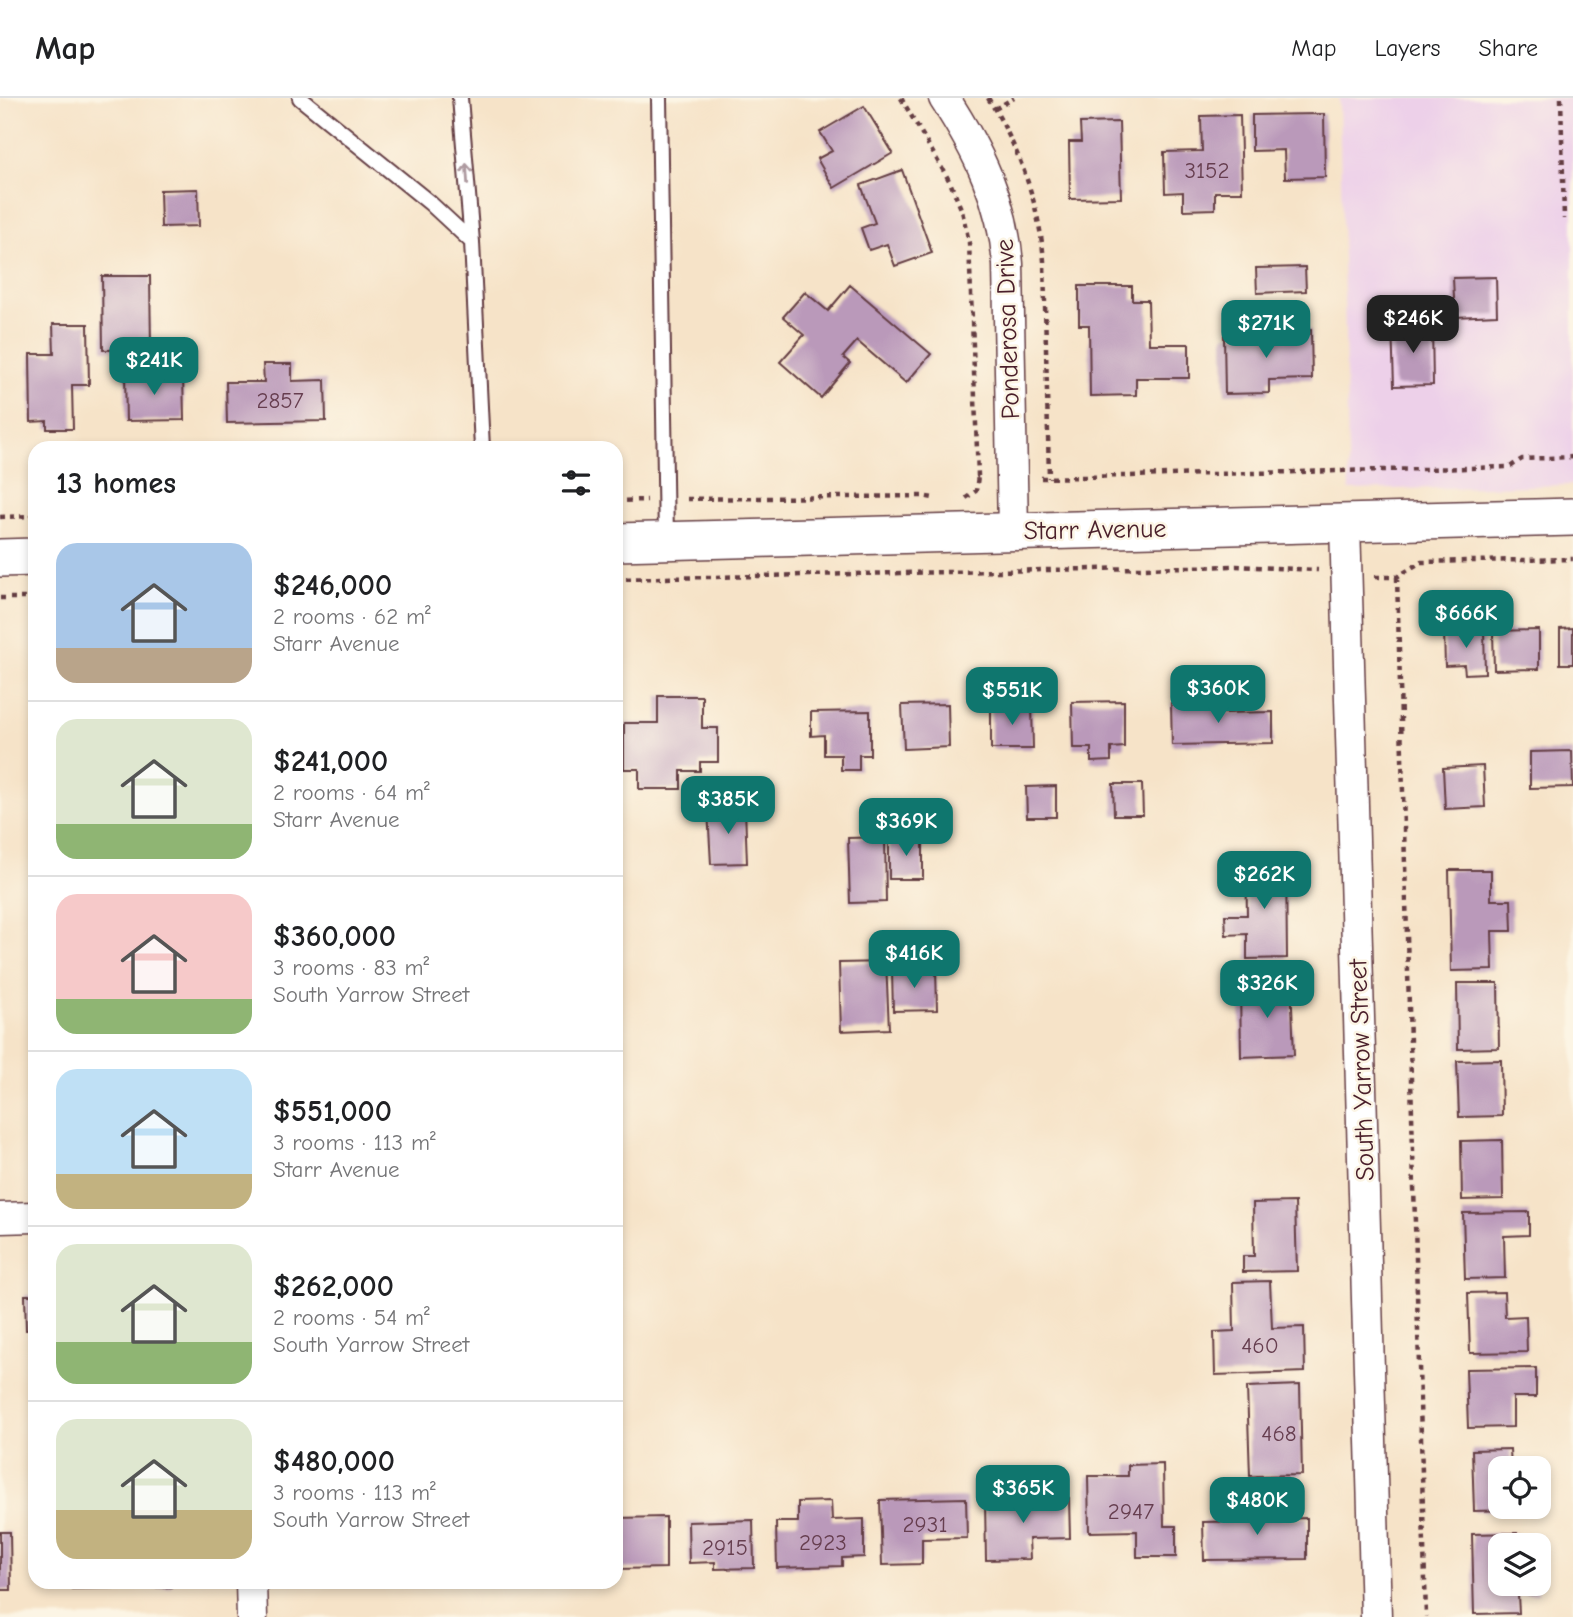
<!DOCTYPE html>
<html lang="en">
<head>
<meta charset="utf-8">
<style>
	body { margin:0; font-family:"Comic Neue",sans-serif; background:#f6f6f6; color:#202124; height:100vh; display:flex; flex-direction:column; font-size:26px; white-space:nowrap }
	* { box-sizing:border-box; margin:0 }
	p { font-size:23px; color:#757577 }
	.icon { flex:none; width:38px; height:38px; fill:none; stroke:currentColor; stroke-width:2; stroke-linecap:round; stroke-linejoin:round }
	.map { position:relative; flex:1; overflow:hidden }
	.panel { position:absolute; left:28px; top:343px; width:595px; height:1148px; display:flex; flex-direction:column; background:#fff; border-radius:21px; box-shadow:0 4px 10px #0003 }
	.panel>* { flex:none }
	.fabs { position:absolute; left:1488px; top:1358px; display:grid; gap:14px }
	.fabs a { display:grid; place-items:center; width:63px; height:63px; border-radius:14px; background:#fff; box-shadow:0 4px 10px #0003; font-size:35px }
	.price { position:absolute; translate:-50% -60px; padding:0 16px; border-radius:14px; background:#0f766e; color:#fff; font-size:23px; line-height:46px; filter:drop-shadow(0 2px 4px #0008) }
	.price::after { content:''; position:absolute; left:50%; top:42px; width:21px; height:16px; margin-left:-10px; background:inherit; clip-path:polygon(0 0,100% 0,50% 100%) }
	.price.selected { background:#222; color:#fff }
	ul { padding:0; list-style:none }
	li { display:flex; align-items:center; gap:21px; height:175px; padding:0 28px }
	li+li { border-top:2px solid #e0e0e0 }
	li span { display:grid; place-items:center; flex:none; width:196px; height:140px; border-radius:21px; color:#555 }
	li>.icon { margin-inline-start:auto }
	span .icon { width:84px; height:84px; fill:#fffc; stroke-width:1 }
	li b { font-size:30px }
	h2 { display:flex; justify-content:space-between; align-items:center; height:84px; padding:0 28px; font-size:30px }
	header { display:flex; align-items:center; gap:42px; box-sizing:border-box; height:98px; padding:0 35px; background:#fff; border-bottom:2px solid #e0e0e0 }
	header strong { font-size:33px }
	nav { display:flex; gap:38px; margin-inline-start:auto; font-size:24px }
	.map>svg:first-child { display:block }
	.built { fill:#edd0e9 }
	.building { fill:#ba99ba }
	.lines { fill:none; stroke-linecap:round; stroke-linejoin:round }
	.service-casing { stroke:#643c43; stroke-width:18 }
	.minor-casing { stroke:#643c43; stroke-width:33 }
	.tertiary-casing { stroke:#643c43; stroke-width:40 }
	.path { stroke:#643c43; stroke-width:4.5; stroke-dasharray:5 5; stroke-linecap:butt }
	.service { stroke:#fff; stroke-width:14 }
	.minor { stroke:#fff; stroke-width:30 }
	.tertiary { stroke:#fff; stroke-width:37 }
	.oneway { stroke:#ae9aa0 }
	.labels { text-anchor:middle; stroke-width:5; stroke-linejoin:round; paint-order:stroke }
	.number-label { font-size:23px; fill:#663e4f }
	.street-label { font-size:26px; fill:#4a1f2b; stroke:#fcf5e5 }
</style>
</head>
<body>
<header>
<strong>Map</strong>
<nav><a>Map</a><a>Layers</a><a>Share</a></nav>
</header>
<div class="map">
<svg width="1573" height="1519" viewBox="0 0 1573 1519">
	<rect width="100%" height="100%" fill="#fcf5e5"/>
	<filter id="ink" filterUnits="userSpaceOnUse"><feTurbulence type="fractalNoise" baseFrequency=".0143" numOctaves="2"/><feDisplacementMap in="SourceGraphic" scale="14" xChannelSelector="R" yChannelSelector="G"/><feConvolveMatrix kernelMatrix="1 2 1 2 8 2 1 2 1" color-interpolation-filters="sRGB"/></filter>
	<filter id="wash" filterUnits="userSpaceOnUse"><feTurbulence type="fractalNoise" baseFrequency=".00686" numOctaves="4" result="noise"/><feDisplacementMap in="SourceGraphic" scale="28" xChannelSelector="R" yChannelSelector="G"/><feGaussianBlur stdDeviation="1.57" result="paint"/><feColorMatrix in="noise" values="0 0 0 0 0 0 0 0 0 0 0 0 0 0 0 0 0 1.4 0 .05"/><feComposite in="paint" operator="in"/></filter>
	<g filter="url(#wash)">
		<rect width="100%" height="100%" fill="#f6e3c8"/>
		<path class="built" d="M1339,0H1573V387L1349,392Z"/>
		<g id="blocks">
			<path class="building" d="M864,8L893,55L834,90L817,61L832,53L820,34Z
				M1324,16L1325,79L1285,80L1284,52L1252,53V17Z
				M1240,17L1242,94H1215V111L1183,112V94L1165,95L1164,54L1202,53L1201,18Z
				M1119,24L1121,100L1070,101L1069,44H1081L1080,25Z
				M902,72L932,155L895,168L887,146L869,152L861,130L875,125L861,87Z
				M198,91L199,128L161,129L160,92Z
				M1305,169L1306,193L1257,195L1256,170Z
				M102,178H150L151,251L103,252Z
				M1496,179L1497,217L1455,219L1453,180Z
				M850,187L931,256L906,285L857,243L843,259L850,265L821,300L780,264L804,237L783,219L805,194L828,213Z
				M1079,188H1132V202H1148L1149,246H1189V280H1136V297L1090,298L1089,227H1079Z
				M53,226H88L89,287H72L73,331H47V323L31,324L30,256H54Z
				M1432,226L1433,287L1394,288L1392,227Z
				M1311,232L1312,281L1269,282V295L1225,296L1224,237Z
				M263,266H292V283L325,282L326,323L227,325L226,284H264Z
				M125,275H183L184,322L126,323Z
				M1573,530V566H1560V531Z
				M1484,531L1485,575L1465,576L1464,567L1445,568L1444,533Z
				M1539,532V571L1494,572L1493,533Z
				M658,598H702V630H718V664H700V673H681V691H639V671H624V625H658Z
				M1124,603V649L1111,650V663L1091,664V650H1073L1072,604Z
				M1224,604V615L1273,614V645L1172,647L1171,605Z
				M948,606L949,649L904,651L902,607Z
				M1032,607L1033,651H991V608Z
				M870,613V657H859V672H841V657H824V637L811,638V614Z
				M1572,653L1573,689L1530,690V654Z
				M1483,668L1485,709L1445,711L1443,670Z
				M1113,686H1142L1143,717H1114Z
				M1056,688V719H1027L1026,689Z
				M745,711L747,765L711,766L708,712Z
				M889,738H923V781H889Z
				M885,739L886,804L850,805L848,740Z
				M1286,762L1287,860L1247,861V836L1226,837L1225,817H1247L1246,763Z
				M1449,772H1491V802H1511L1512,833H1492L1493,872L1451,873Z
				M886,864L889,931L841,933L839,865Z
				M936,870L937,912L893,913L892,871Z
				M1291,884L1294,957L1241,959L1240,886Z
				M1457,885H1498L1499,950L1458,951Z
				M1501,962L1502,1018L1459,1019L1457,963Z
				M1502,1042L1503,1101L1462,1102L1461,1043Z
				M1295,1104L1297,1173L1243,1174V1158H1254L1253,1105Z
				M1529,1114V1137L1504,1138L1505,1180L1465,1181L1463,1115Z
				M1270,1183L1272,1230L1304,1229L1305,1274L1215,1277L1214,1234L1234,1233L1233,1184Z
				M1504,1194L1505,1219L1526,1218L1527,1254L1470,1255L1468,1195Z
				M25,1197H35V1232H26Z
				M1536,1270V1299H1513V1329L1468,1330L1466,1271Z
				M1300,1287L1302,1377L1250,1378L1247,1289Z
				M1510,1351L1511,1370H1500V1409H1512V1412L1474,1413L1472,1352Z
				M1163,1366L1164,1428H1176V1459H1137V1433L1089,1434L1088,1378H1128V1367Z
				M966,1400L967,1440L922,1441V1466L882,1467L880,1402Z
				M1069,1400L1070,1440L1029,1441L1030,1461L986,1462L985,1402Z
				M1280,1402L1281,1421L1307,1420V1461L1204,1462L1203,1424L1257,1423L1256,1403Z
				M831,1403L832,1422L864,1421V1459L842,1460V1468L777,1470L776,1424H798V1404Z
				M666,1419V1470L616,1471V1420Z
				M753,1422L754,1470L715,1471V1464L689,1465L688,1424Z
				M0,1434H10L11,1492H0Z
				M1517,1435V1447H1500V1486H1538V1496L1518,1497L1519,1515L1474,1516L1472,1436Z
				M72,1484H172V1489L72,1491Z"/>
		</g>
	</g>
	<g filter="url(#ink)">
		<use href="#blocks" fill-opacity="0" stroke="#643c43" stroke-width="2"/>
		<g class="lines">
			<g class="service-casing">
				<path id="service" d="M300,0L430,105L472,144L482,350
					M460,0L472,144
					M659,0L666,442"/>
			</g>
			<g class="minor-casing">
				<path id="minor" d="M944,0C978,52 1003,103 1008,166L1013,433
					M1345,425L1376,1519
					M0,1120L35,1119
					M251,1484L252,1519"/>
			</g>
			<g class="tertiary-casing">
				<path id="tertiary" d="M616,444L1573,419
					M0,460L35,459"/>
			</g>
			<path class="path" d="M901,0L950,84L962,113L969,144L978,378L983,379
				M988,0C1019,50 1039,104 1044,163L1049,380
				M1561,0L1564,121
				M995,11L1014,0
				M1041,380L1510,369L1522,361L1573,359
				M966,400L976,393L978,378
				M687,401L922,398L933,400
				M616,403L647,402
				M0,419L35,418
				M1375,479H1397L1421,464L1573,461
				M1397,479L1426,1519
				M616,481L1236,468L1318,472
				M0,500H35"/>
			<use href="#service" class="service"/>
			<use href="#minor" class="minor"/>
			<use href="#tertiary" class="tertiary"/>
		</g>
		<defs><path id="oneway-shaft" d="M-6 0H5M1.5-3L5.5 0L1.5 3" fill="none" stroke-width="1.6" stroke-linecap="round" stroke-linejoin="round" transform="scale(1.75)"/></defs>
		<use class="oneway" href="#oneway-shaft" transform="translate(467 76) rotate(-94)"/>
	</g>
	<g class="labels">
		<g class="number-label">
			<text x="1207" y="80">3152</text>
			<text x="280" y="310">2857</text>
			<text x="1260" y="1255">460</text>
			<text x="1279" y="1343">468</text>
			<text x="1131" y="1421">2947</text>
			<text x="925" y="1434">2931</text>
			<text x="823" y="1452">2923</text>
			<text x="725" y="1457">2915</text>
		</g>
		<g class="street-label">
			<text transform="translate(1007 231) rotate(-92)" y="9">Ponderosa Drive</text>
			<text transform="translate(1095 431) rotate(-1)" y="9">Starr Avenue</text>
			<text transform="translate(1361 972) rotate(-92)" y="9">South Yarrow Street</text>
		</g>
	</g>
</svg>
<div class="fabs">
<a><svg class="icon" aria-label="locate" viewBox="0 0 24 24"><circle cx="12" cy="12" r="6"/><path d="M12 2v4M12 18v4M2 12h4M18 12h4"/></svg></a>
<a><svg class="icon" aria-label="layers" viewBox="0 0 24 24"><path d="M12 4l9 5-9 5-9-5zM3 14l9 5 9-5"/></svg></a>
</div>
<b class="price selected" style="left:1413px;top:257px">$246K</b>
<b class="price" style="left:1266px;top:262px">$271K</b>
<b class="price" style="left:154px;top:299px">$241K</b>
<b class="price" style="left:1466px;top:552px">$666K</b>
<b class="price" style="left:1218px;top:627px">$360K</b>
<b class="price" style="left:1012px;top:629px">$551K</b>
<b class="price" style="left:728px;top:738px">$385K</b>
<b class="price" style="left:906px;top:760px">$369K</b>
<b class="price" style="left:1264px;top:813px">$262K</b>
<b class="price" style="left:914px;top:892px">$416K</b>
<b class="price" style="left:1267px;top:922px">$326K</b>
<b class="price" style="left:1023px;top:1427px">$365K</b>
<b class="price" style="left:1257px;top:1439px">$480K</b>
<section class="panel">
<h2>13 homes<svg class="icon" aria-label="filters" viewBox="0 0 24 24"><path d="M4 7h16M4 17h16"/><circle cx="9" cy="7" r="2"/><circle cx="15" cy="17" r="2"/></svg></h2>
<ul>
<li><span style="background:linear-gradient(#a9c7e8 75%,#b9a48a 0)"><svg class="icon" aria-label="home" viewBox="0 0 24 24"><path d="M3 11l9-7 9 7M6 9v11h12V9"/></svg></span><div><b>$246,000</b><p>2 rooms · 62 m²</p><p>Starr Avenue</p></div></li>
<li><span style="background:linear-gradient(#dfe7d0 75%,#8fb573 0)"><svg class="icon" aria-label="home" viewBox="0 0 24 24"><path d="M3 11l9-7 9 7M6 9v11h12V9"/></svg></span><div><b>$241,000</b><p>2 rooms · 64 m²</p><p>Starr Avenue</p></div></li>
<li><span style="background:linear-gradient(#f6c9c9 75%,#8fb573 0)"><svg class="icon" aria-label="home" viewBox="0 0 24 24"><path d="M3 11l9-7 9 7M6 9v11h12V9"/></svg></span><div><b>$360,000</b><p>3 rooms · 83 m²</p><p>South Yarrow Street</p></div></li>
<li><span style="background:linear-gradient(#bfe0f5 75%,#c2b280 0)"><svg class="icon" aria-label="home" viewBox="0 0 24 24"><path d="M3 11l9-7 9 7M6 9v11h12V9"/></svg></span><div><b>$551,000</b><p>3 rooms · 113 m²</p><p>Starr Avenue</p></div></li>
<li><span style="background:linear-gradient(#dfe7d0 70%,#8fb573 0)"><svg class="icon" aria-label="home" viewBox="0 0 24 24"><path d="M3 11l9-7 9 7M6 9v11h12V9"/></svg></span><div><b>$262,000</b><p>2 rooms · 54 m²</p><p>South Yarrow Street</p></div></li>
<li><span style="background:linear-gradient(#dfe7d0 65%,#c2b280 0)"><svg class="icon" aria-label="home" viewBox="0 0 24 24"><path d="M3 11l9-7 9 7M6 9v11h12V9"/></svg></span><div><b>$480,000</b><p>3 rooms · 113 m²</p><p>South Yarrow Street</p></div></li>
</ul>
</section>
</div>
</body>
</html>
